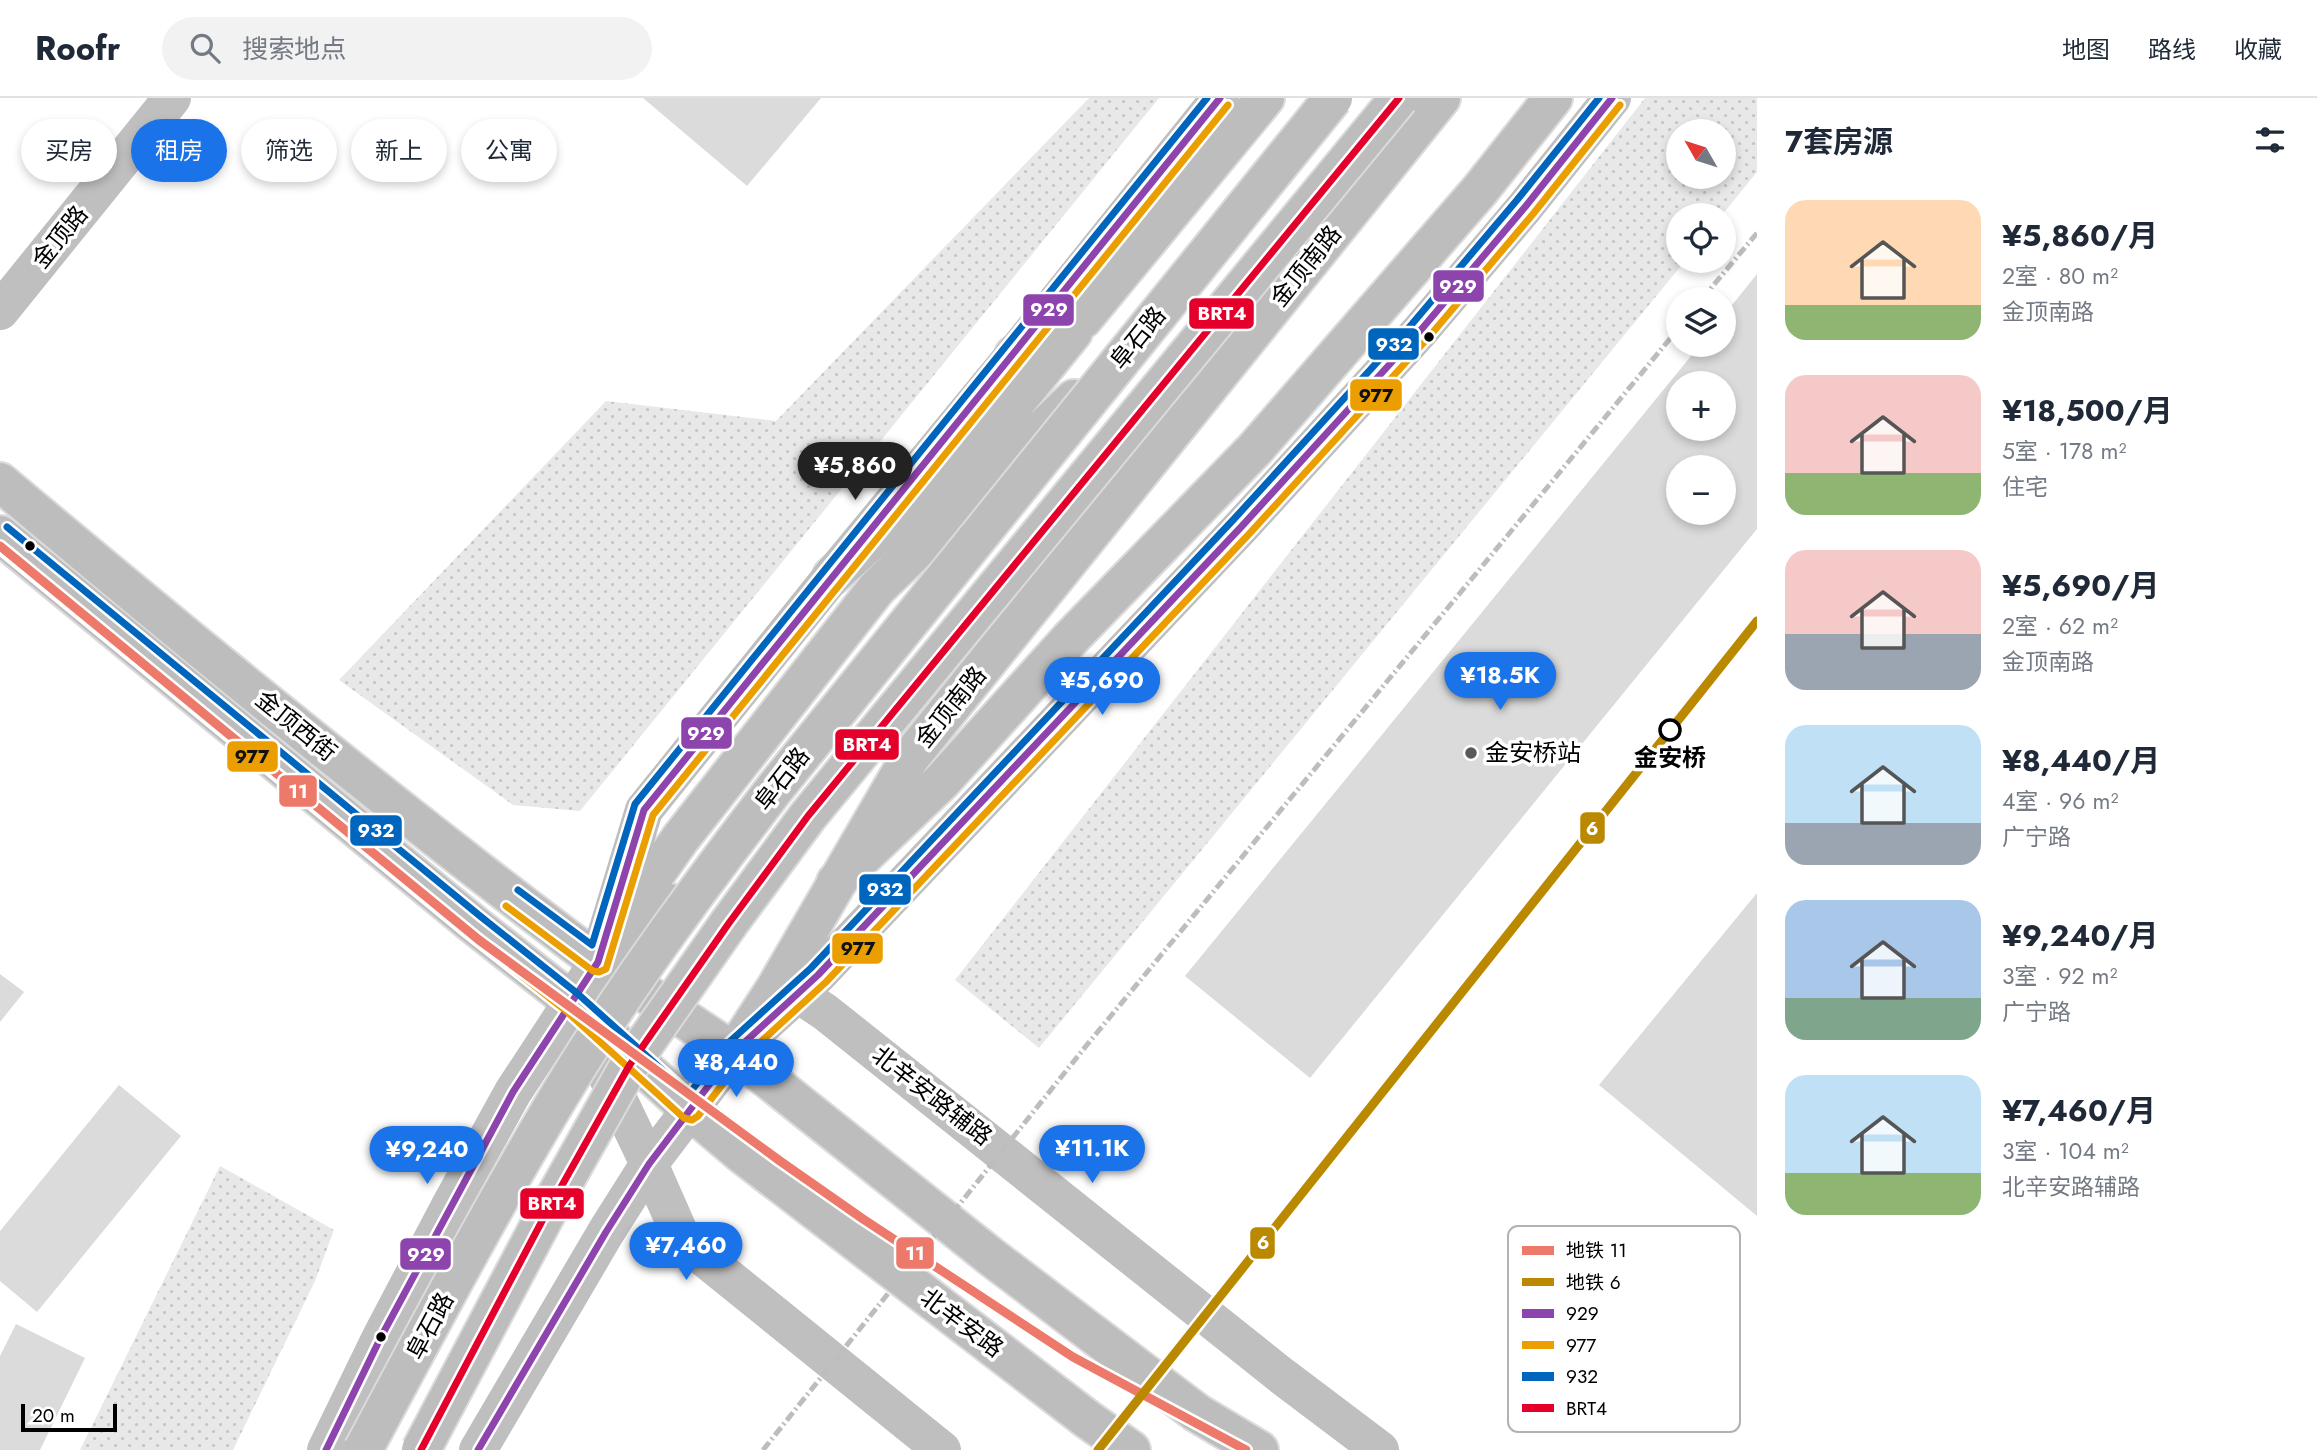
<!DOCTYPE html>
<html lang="zh">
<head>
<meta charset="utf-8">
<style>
	body { margin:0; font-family:Jost,"Noto Sans SC",sans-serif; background:#f2f2f3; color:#1f2937; height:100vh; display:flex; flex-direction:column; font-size:26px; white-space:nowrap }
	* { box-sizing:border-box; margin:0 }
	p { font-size:23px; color:#747a83 }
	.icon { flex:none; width:38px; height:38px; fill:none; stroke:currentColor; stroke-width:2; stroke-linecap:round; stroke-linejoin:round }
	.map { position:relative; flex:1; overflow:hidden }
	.panel { display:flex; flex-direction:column; background:#fff; width:560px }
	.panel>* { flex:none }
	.hud { position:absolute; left:21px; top:21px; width:665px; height:63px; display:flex; gap:14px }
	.needle { width:46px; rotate:309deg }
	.buttons { position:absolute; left:1666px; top:21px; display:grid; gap:14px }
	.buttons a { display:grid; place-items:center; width:70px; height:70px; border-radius:50%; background:#fff; box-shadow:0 4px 10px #0003; font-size:35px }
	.scale { position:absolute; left:21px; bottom:18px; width:96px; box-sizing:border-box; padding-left:7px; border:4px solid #000; border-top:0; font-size:19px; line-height:24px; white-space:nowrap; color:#000; -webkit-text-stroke:5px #fff; paint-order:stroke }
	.price { position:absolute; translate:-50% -60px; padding:0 16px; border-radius:24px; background:#1a73e8; color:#fff; font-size:23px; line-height:46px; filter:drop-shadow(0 2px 4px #0008) }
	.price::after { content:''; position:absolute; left:50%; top:42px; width:21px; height:16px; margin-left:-10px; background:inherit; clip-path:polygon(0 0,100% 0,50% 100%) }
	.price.on { background:#222; color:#fff }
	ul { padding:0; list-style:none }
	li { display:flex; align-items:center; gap:21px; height:175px; padding:0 28px }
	li span { display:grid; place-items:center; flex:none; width:196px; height:140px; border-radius:21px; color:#555 }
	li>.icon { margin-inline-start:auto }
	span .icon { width:84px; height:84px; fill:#fffc; stroke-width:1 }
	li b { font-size:30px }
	h2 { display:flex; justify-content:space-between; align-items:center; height:84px; padding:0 28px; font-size:30px }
	.chip { padding:0 24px; border-radius:32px; background:#fff; box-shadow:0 4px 10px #0003; font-size:24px; line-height:63px }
	.chip.on { background:#1a73e8; color:#fff }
	header { display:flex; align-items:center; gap:42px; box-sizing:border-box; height:98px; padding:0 35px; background:#fff; border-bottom:2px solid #e0e1e3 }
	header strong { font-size:33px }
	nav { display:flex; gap:38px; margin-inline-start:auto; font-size:24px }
	.search { width:490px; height:63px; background:#f2f2f3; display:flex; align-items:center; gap:18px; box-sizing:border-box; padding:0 24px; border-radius:38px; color:#747a83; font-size:26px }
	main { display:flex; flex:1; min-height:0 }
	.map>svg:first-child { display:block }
	.park { fill:url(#park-dots); fill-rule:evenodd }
	.building { fill:#dbdbdb; fill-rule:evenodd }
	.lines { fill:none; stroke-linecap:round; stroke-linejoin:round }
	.primary-casing { stroke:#dbdbdb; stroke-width:42 }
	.highway-casing { stroke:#dbdbdb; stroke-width:42 }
	.secondary { stroke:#bfbfbf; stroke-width:38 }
	.primary { stroke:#bdbdbd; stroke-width:38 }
	.highway { stroke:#bdbdbd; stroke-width:38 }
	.rail { stroke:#bdbdbd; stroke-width:5; stroke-dasharray:10 3.5 2 3.5; stroke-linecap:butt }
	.highway-bridge-casing { stroke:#dbdbdb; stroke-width:42; stroke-linecap:butt }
	.highway-bridge { stroke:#bdbdbd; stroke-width:38 }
	.bus-1-casing { stroke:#fff; stroke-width:12 }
	.bus-2-casing { stroke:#fff; stroke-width:12 }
	.bus-3-casing { stroke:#fff; stroke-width:12 }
	.bus-4-casing { stroke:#fff; stroke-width:12 }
	.bus-1 { stroke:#8e44ad; stroke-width:7 }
	.bus-2 { stroke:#eb9e00; stroke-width:7 }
	.bus-3 { stroke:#0065bd; stroke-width:7 }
	.bus-4 { stroke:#e4002b; stroke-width:7 }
	.metro-1-casing { stroke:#fff; stroke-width:14 }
	.metro-2-casing { stroke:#fff; stroke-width:14 }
	.metro-1 { stroke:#ed796a; stroke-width:9 }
	.metro-2 { stroke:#bb8900; stroke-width:9 }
	.bus-dot { fill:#000; stroke:#fff; stroke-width:2.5 }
	.stop-dot { fill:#fff; stroke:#000; stroke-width:3.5 }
	.poi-dot { fill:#595959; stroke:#fff; stroke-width:2.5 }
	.labels { text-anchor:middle; stroke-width:7; stroke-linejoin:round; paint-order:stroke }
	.street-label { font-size:24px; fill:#000; stroke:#fff }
	.poi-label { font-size:24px; fill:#000; stroke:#fff; text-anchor:start }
	.stop-label { font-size:24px; font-weight:bold; fill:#000; stroke:#fff }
	.key { fill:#fff; stroke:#b2b2b2; stroke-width:2 }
	.key-label { font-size:19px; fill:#000 }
	.line-badge { stroke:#fff; stroke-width:2.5 }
	.badge-label { font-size:19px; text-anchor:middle; font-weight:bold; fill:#fff }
	.pale-badge-label { font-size:19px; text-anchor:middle; font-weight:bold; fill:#111 }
</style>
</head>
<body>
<header>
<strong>Roofr</strong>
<div class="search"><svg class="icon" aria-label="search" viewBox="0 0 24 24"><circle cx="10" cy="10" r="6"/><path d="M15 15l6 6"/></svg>搜索地点</div>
<nav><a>地图</a><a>路线</a><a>收藏</a></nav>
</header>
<main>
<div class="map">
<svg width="1757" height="1352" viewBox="0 0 1757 1352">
	<defs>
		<pattern id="park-dots" width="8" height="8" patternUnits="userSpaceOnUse" patternTransform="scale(1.75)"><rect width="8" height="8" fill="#e8e8e8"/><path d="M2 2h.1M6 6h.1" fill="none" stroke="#c5c5c5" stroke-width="1.8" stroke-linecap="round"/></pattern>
	</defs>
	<rect width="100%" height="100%" fill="#fff"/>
	<path class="park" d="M1089,0H1159L580,713L513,707L339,582L606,303L776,323Z
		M1645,0H1757V74L1722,117H1678V163H1685L1039,950L955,882ZM1678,33H1724V79H1678Z
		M220,1068L334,1132L315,1183L233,1352H80Z"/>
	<path class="building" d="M643,0H821L747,88Z
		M1757,176V431L1310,980L1185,878L1700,247H1724V217ZM1678,285H1724V331H1678ZM1678,369H1724V415H1678Z
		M1757,795V1118L1599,987Z
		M0,876L24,894L0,924Z
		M119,987L181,1038L37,1214L0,1183V1133Z
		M16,1226L85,1260L40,1352H0V1258Z"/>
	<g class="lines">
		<g class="primary-casing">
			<path id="primary" d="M598,864L646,840L670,805
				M598,864L623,822L680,741L877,490L1074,301
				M603,867L734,954L990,1158L1197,1315L1259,1352
				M578,910L690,1012L742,1056L1087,1321L1131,1352
				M734,954L775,891L909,661L1441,0"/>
		</g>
		<g class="highway-casing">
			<path id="highway" d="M1014,257L1083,221L1265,0
				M0,384C196,549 394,711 598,864
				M0,437L473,826L572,904
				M832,478L991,335L1073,234
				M836,784L942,683L1070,541L1255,351L1480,92L1553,0"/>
		</g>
		<path class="secondary" d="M0,213L172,0
			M775,891L798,896L825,914L1282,1278L1380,1352
			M579,919L649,1066L683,1143L942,1352
			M326,1352L381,1239L451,1106L513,994L598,864L644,712L832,478L1014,257L1220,0
			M478,1352L606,1134L649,1066L734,954L818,877L1242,428L1420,233L1525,109L1612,0"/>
		<use href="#primary" class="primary"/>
		<use href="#highway" class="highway"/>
		<path class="rail" d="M1702,201L1757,135
			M763,1352L1086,948L1678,231"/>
		<g class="highway-bridge-casing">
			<path id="highway-bridge" d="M363,1352C430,1227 496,1101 570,980C632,879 703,784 775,690L1333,0
				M421,1352L542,1123L629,968L729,825L808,718L1399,0"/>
		</g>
		<use href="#highway-bridge" class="highway-bridge"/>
		<g class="bus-1-casing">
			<path id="bus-1" d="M326,1352L381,1239L513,994L598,864L644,712L1220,0
				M478,1352L606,1134L649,1066L734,954L818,877L1242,428L1420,233L1525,109L1612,0"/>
		</g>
		<g class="bus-2-casing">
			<path id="bus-2" d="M0,451L466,834L565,912L684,1020L692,1022L698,1018L742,961L826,884L1250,435L1428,240L1533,116L1620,7
				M506,808L593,873L599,874L606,871L653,717L1228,7"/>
		</g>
		<g class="bus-3-casing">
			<path id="bus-3" d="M7,429L480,818L578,896L689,996L726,947L811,870L1234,421L1412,226L1517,102L1599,0
				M518,792L592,847L635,706L1207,0"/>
		</g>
		<g class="bus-4-casing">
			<path id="bus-4" d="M421,1352L542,1123L629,968L729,825L808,718L1399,0"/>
		</g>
		<use href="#bus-1" class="bus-1"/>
		<use href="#bus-2" class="bus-2"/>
		<use href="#bus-3" class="bus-3"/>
		<use href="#bus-4" class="bus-4"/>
		<g class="metro-1-casing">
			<path id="metro-1" d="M0,448L479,842L780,1063L863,1121L1073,1259L1246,1352"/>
		</g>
		<g class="metro-2-casing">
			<path id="metro-2" d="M1098,1352L1757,523"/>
		</g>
		<use href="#metro-1" class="metro-1"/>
		<use href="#metro-2" class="metro-2"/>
	</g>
	<g class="bus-dot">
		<circle cx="1429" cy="239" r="6"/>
		<circle cx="30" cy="448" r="6"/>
		<circle cx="381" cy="1239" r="6"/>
	</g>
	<circle class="stop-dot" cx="1670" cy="632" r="10"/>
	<circle class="poi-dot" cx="1471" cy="655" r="7"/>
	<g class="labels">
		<g class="street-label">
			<text transform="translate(60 139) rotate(-51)" y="8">金顶路</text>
			<text transform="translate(1306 168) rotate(-51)" y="8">金顶南路</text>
			<text transform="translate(1138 240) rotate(-51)" y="8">阜石路</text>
			<text transform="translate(951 609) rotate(-51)" y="8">金顶南路</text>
			<text transform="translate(296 628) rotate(39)" y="8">金顶西街</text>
			<text transform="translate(782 681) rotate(-52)" y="8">阜石路</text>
			<text transform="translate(932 998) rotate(38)" y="8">北辛安路辅路</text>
			<text transform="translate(962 1225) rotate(37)" y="8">北辛安路</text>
			<text transform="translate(430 1228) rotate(-62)" y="8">阜石路</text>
		</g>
		<g class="poi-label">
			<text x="1485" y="663">金安桥站</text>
		</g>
		<g class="stop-label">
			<text x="1670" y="668">金安桥</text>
		</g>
	</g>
	<rect x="1508" y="1128" width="232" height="206" rx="10" class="key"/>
	<rect x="1522" y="1148" width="32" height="9" fill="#ed796a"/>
	<rect x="1522" y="1180" width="32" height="8" fill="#bb8900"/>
	<rect x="1522" y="1211" width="32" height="9" fill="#8e44ad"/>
	<rect x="1522" y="1243" width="32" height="8" fill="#eb9e00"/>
	<rect x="1522" y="1274" width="32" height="9" fill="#0065bd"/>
	<rect x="1522" y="1306" width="32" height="8" fill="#e4002b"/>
	<g class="key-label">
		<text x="1566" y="1159">地铁 11</text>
		<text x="1566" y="1191">地铁 6</text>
		<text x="1566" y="1222">929</text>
		<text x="1566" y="1254">977</text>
		<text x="1566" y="1285">932</text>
		<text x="1566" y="1317">BRT4</text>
	</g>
	<g class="line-badge">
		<rect x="1432" y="171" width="53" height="34" rx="7" fill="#8e44ad"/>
		<rect x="1022" y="195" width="53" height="34" rx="7" fill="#8e44ad"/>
		<rect x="1188" y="199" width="67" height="33" rx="7" fill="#e4002b"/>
		<rect x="1367" y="229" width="53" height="34" rx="7" fill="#0065bd"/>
		<rect x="1349" y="280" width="54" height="34" rx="7" fill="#eb9e00"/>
		<rect x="680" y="618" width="53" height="34" rx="7" fill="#8e44ad"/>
		<rect x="834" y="630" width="66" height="33" rx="7" fill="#e4002b"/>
		<rect x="226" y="642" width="53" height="33" rx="7" fill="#eb9e00"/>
		<rect x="278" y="676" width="40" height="34" rx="7" fill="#ed796a"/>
		<rect x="1579" y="713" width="27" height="34" rx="7" fill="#bb8900"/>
		<rect x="349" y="716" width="54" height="33" rx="7" fill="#0065bd"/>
		<rect x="858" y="775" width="54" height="33" rx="7" fill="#0065bd"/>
		<rect x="831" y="834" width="53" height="33" rx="7" fill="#eb9e00"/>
		<rect x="519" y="1089" width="66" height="33" rx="7" fill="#e4002b"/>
		<rect x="1249" y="1128" width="27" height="34" rx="7" fill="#bb8900"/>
		<rect x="895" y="1138" width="40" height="34" rx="7" fill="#ed796a"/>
		<rect x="399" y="1139" width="53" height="34" rx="7" fill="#8e44ad"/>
	</g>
	<g class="badge-label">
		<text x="1458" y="195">929</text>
		<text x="1049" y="218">929</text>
		<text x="1222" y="222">BRT4</text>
		<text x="1394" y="253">932</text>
		<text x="706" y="642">929</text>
		<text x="867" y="653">BRT4</text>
		<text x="298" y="700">11</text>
		<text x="1592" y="737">6</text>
		<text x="376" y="739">932</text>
		<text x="885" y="798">932</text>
		<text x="552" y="1112">BRT4</text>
		<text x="1263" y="1151">6</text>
		<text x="915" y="1162">11</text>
		<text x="426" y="1163">929</text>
	</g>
	<g class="pale-badge-label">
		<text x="1376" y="304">977</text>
		<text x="252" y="665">977</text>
		<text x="858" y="857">977</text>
	</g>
</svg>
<div class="buttons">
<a><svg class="needle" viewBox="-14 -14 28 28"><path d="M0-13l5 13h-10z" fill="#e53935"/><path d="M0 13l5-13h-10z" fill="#747a83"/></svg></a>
<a><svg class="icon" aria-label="locate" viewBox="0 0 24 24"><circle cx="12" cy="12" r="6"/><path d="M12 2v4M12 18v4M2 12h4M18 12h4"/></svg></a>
<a><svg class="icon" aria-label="layers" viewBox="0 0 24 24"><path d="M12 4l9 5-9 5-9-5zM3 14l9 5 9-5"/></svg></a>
<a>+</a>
<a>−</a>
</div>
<div class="scale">20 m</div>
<b class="price on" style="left:855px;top:404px">¥5,860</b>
<b class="price" style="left:1500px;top:614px">¥18.5K</b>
<b class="price" style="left:1102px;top:619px">¥5,690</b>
<b class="price" style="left:736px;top:1001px">¥8,440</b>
<b class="price" style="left:1092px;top:1087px">¥11.1K</b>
<b class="price" style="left:427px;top:1088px">¥9,240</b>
<b class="price" style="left:686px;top:1184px">¥7,460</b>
<div class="hud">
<a class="chip">买房</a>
<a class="chip on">租房</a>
<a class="chip">筛选</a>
<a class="chip">新上</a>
<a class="chip">公寓</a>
</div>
</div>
<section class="panel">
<h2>7套房源<svg class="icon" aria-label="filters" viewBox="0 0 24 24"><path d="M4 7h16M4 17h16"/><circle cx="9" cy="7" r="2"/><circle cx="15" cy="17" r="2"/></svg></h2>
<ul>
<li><span style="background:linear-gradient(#ffd9b3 75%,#8fb573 0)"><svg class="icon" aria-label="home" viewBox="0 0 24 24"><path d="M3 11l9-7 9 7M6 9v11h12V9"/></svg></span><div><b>¥5,860/月</b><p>2室 · 80 m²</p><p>金顶南路</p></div></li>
<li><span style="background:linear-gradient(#f6c9c9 70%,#8fb573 0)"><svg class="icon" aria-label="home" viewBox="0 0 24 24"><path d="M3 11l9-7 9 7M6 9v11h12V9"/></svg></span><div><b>¥18,500/月</b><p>5室 · 178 m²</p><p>住宅</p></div></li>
<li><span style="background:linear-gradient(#f6c9c9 60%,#9aa5b1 0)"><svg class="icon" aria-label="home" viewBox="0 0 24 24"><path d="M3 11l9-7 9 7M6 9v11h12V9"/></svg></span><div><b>¥5,690/月</b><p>2室 · 62 m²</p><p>金顶南路</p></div></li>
<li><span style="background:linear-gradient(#bfe0f5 70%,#9aa5b1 0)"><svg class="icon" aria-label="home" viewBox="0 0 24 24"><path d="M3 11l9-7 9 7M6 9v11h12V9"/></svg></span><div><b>¥8,440/月</b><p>4室 · 96 m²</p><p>广宁路</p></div></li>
<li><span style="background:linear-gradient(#a9c7e8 70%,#7fa58c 0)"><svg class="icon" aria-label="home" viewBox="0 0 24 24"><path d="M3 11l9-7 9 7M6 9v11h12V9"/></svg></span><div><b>¥9,240/月</b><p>3室 · 92 m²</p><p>广宁路</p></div></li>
<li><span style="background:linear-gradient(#bfe0f5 70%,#8fb573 0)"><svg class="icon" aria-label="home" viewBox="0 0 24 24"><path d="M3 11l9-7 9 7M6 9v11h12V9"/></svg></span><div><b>¥7,460/月</b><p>3室 · 104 m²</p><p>北辛安路辅路</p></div></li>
</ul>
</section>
</main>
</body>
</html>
